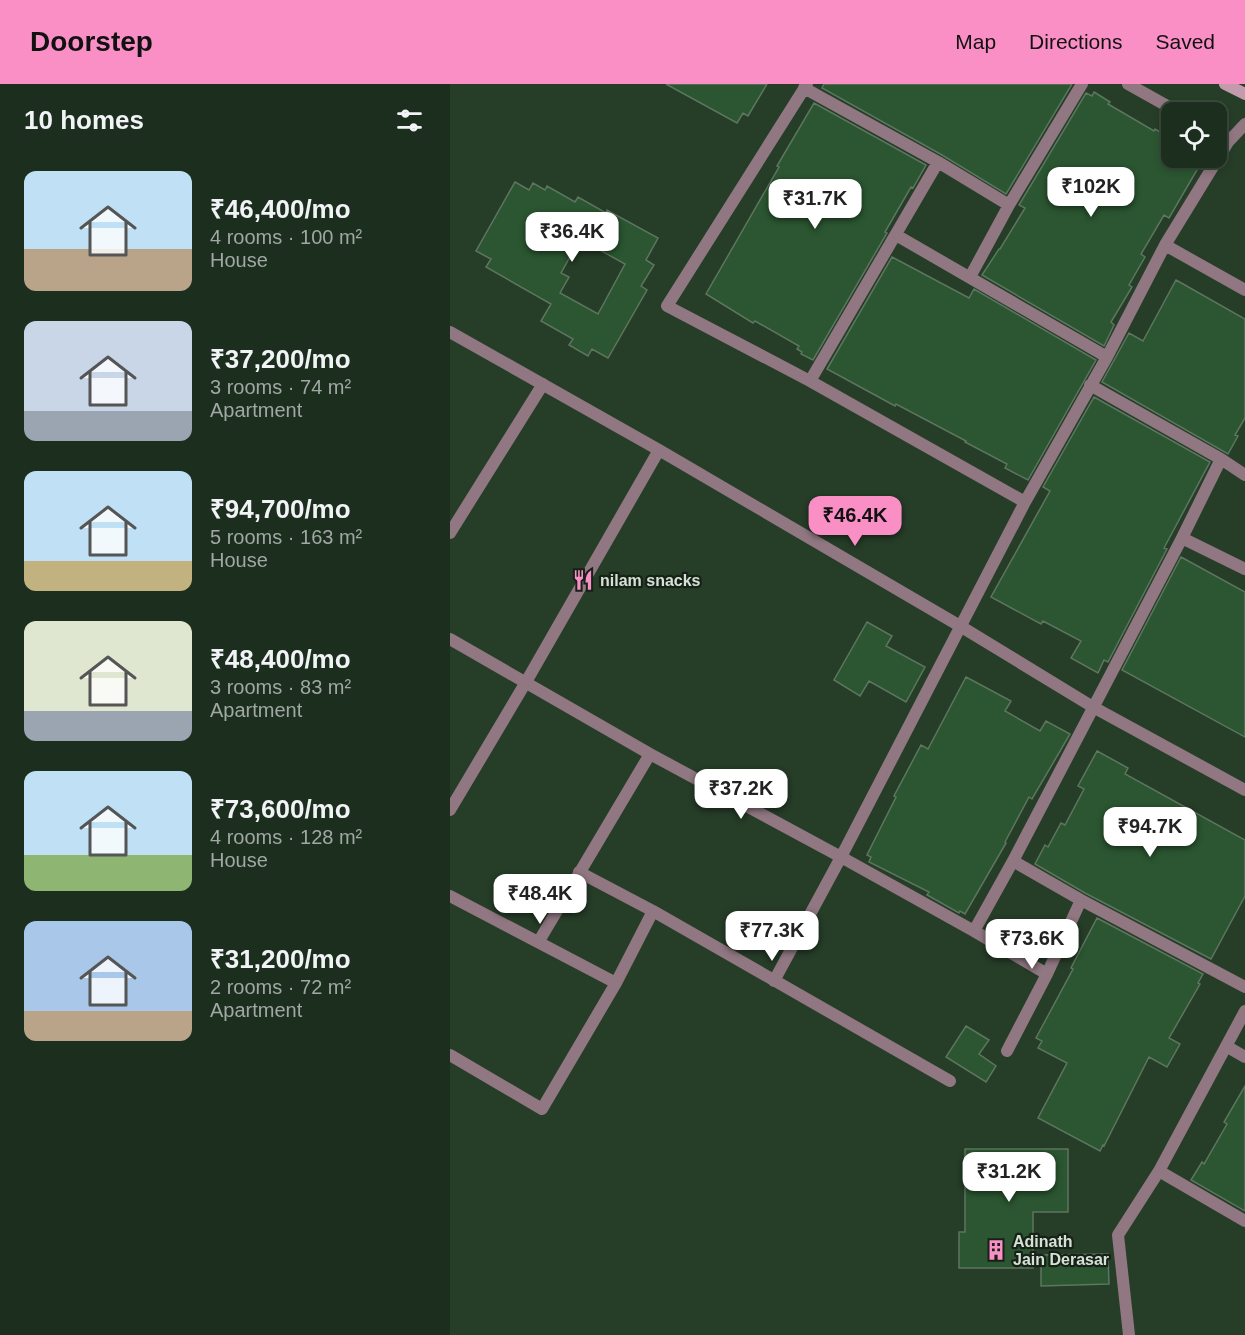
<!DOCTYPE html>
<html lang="en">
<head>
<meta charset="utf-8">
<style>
	body { margin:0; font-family:Helvetica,sans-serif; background:#253627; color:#f1f3f6; height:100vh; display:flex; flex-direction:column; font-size:22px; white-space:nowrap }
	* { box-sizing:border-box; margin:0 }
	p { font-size:20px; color:#a0a8a4 }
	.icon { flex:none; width:33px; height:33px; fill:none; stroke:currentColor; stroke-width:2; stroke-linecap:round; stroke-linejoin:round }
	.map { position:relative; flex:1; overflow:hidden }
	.sheet { display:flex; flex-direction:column; background:#1c2e1e; width:450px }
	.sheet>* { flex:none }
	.controls { position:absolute; left:711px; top:18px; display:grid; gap:12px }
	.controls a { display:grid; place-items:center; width:66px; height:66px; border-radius:12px; background:#1c2e1e; box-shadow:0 3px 9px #0003,0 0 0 2px #3a4a3c; font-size:30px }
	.price { position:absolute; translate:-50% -51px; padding:0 14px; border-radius:12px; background:#fff; color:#222; font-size:20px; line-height:39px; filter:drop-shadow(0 2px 3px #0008) }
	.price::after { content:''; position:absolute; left:50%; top:36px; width:18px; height:14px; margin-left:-9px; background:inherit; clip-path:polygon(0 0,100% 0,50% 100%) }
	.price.current { background:#fa8fc6; color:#111 }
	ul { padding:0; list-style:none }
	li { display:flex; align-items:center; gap:18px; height:150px; padding:0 24px }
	li span { display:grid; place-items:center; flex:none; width:168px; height:120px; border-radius:12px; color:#555 }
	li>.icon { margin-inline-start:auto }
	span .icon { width:72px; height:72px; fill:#fffc; stroke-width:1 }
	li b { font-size:26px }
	h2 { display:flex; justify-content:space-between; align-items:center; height:72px; padding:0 24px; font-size:26px }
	header { display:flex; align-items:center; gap:36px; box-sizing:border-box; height:84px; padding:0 30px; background:#fa8fc6; color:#111 }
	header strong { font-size:28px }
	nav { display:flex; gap:33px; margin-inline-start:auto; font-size:21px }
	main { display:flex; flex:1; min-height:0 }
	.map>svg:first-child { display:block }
	.building { fill:#2b5631; stroke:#5d765f; stroke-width:1.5; fill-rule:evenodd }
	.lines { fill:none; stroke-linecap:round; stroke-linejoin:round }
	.street { stroke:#907782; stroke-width:12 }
	.secondary { stroke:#c29bad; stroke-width:12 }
	.labels { text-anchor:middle; stroke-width:4.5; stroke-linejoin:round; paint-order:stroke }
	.poi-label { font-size:16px; font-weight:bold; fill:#d4e2d5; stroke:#172118; text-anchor:start }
</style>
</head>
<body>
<header>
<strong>Doorstep</strong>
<nav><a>Map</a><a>Directions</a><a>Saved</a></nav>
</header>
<main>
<section class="sheet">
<h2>10 homes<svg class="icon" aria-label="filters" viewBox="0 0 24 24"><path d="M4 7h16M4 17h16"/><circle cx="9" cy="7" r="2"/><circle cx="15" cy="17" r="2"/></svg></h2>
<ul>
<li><span style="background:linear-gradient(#bfe0f5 65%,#b9a48a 0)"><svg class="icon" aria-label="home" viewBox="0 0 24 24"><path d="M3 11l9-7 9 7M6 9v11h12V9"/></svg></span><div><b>₹46,400/mo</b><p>4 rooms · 100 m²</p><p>House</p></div></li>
<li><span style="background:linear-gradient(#c9d6e8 75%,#9aa5b1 0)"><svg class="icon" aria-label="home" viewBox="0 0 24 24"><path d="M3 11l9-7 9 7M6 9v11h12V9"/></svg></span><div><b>₹37,200/mo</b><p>3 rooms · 74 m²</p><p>Apartment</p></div></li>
<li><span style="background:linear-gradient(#bfe0f5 75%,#c2b280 0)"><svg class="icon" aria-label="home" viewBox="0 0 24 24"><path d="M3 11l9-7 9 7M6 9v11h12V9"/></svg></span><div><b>₹94,700/mo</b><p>5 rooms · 163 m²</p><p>House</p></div></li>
<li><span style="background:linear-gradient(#dfe7d0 75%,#9aa5b1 0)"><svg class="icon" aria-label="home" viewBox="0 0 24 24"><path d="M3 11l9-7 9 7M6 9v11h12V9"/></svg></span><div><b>₹48,400/mo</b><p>3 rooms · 83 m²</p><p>Apartment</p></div></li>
<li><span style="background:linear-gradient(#bfe0f5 70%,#8fb573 0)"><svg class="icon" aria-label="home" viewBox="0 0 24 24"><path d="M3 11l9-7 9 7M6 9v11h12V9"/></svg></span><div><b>₹73,600/mo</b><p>4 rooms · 128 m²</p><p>House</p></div></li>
<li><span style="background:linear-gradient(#a9c7e8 75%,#b9a48a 0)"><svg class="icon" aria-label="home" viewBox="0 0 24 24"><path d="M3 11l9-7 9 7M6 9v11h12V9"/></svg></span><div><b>₹31,200/mo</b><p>2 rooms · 72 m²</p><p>Apartment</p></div></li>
</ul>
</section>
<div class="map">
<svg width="795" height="1251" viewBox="0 0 795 1251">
	<rect width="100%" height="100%" fill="#263d28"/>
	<path class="building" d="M216,0H317L298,32L293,29L287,39Z
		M374,0H622L556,110L492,71L372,4Z
		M644,8L660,18L658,20L704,47L705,45L721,54L710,74H754L719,134L714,131L691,170L695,173L679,201L682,203L661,238L664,241L654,262L532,191L549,165H550L575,124L569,121L636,9L642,12Z
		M364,19L476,81L463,104L461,103L435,148L437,149L363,276L351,270L352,268L347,265L349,262L305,237L303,239L256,210L329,83L327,82Z
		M65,98L79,106L83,99L95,106L97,102L125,118L128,113L156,129L157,126L208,154L196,176L204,181L191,202L197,206L158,274L142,265L138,272L119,261L123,255L91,237L101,220L36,183L41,175L26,167ZM130,155L175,180L148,230L110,209L119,193L111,189Z
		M442,173L519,214L524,205L646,276L578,396L555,384L557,380L515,358L516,357L446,320L445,322L425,311L377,285Z
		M726,196L795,235V334L785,351L788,352L778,370L652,298L679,249L693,257Z
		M644,313L760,378L714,464L717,465L658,578L654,576L648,589L621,574L631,557L593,537L591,540L541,513L600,407L593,403Z
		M731,473L795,508V653L672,586Z
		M417,538L442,552L436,562L475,583L456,618L419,597L410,612L384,596Z
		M516,593L561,617L555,627L590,647L596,637L620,650L582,715L579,713L555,758L556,759L515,830L510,827L509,829L477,811L479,808L419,778L421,773L417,771L446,713L444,712L471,661L478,665Z
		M647,667L678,684L675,690L795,756V812L761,875L635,809L585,780L595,761L598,763L611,739L615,741L634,705L628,702Z
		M647,834L753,890L748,899L750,900L719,954L730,960L717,983L699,973L654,1062L653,1061L650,1067L588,1034L617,979L588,964L592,957L586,954L623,885L621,884Z
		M516,942L539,956L529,970L546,982L536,998L496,973Z
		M795,1002V1127L741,1096L752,1078L754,1080L777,1040L774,1038Z
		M515,1065H618V1128H583V1184H509V1148H515Z
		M658,1170L659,1200L591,1202V1171Z"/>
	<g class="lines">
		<path class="street" d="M357,0L217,222L360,297L575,418
			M678,0L728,28
			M354,4L488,78L559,121
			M446,151L657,273
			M715,161L795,206
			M520,193L559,121L632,0
			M0,248L209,366L510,542L643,623L795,706
			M360,297L488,78
			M640,301L771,375L795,391
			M0,449L93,300
			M732,454L795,485
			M0,555L200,670L391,773L524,847L597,890
			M0,726L76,598L209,366
			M563,777L631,816L795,903
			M129,788L203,827L500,997
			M0,812L166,899
			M524,847L563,777L732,454L771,375
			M89,857L200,670
			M324,897L391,773L575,418L657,273L715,161L778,58L795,40
			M776,962L795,973
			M557,967L597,890L631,816
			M0,971L92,1025L166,899L203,827
			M709,1087L795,1137
			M679,1251L668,1151L709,1087L795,927"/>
		<path class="secondary" d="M775,0L795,10"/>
	</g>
	<defs>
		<g id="restaurant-bare" transform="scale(1.62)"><path d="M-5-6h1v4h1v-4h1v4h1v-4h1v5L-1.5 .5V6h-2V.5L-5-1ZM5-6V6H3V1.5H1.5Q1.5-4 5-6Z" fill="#fa8fc6" stroke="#172118" stroke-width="2.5" paint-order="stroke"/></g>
		<g id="building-bare" transform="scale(1.62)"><path d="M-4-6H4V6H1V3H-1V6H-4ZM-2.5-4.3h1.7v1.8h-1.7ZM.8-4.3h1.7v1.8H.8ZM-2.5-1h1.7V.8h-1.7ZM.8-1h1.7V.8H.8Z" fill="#fa8fc6" stroke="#172118" stroke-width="2.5" paint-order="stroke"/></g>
	</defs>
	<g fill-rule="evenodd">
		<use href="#restaurant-bare" x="133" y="496"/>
		<use href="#building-bare" x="546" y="1166"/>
	</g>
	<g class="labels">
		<g class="poi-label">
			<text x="150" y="502">nilam snacks</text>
			<text x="563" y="1163">Adinath<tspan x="563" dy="18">Jain Derasar</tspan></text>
		</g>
	</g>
</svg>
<div class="controls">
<a><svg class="icon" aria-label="locate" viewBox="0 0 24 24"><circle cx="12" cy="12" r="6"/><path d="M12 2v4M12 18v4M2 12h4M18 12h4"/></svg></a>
</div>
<b class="price" style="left:641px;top:134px">₹102K</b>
<b class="price" style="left:365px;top:146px">₹31.7K</b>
<b class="price" style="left:122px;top:179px">₹36.4K</b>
<b class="price current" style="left:405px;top:463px">₹46.4K</b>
<b class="price" style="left:291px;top:736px">₹37.2K</b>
<b class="price" style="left:700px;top:774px">₹94.7K</b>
<b class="price" style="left:90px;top:841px">₹48.4K</b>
<b class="price" style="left:322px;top:878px">₹77.3K</b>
<b class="price" style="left:582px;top:886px">₹73.6K</b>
<b class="price" style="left:559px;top:1119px">₹31.2K</b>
</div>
</main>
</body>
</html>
